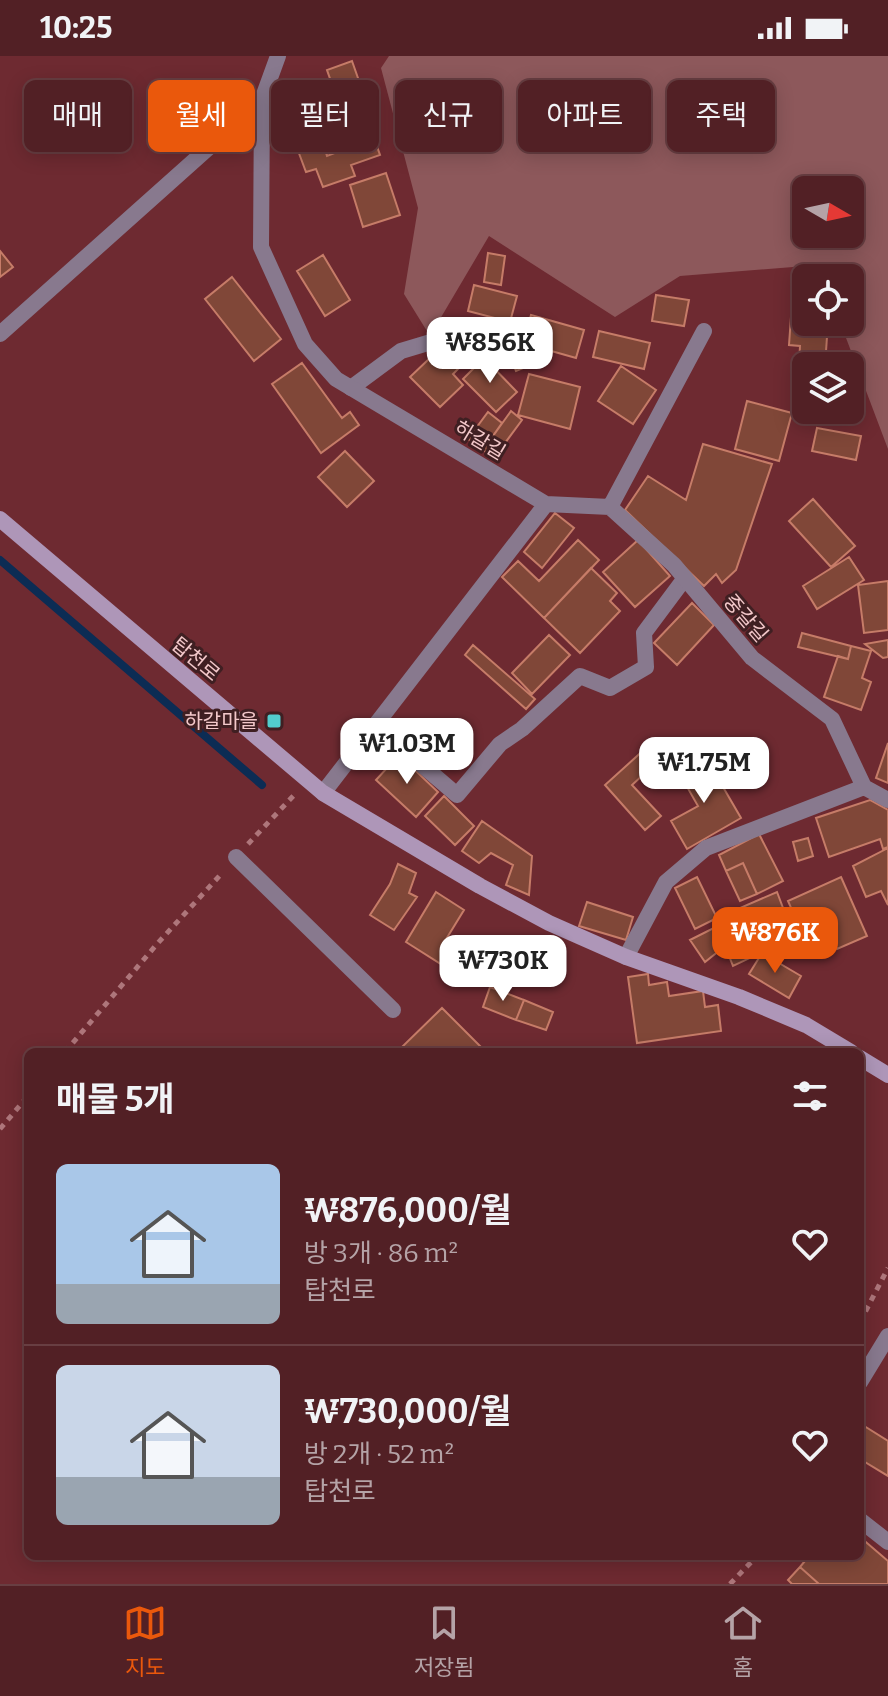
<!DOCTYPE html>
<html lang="ko">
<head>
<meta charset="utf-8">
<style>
	body { margin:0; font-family:Bitter,"Noto Sans KR",serif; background:#58282d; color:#f1f3f6; height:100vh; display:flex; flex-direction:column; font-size:30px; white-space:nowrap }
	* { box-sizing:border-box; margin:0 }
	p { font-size:26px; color:#b5a3a7 }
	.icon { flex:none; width:44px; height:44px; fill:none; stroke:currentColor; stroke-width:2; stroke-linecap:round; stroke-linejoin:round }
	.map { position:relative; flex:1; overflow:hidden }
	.details { position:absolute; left:24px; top:992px; width:840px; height:512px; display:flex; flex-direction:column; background:#522025; border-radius:12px; box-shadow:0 4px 20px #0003,0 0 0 2px #683e42 }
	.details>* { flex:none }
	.hud { position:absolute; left:24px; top:24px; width:840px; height:72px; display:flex; gap:16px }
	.needle { width:52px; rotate:99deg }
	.fabs { position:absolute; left:792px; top:120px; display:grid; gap:16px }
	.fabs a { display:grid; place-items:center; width:72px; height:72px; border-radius:12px; background:#522025; box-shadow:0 4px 20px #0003,0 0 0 2px #683e42; font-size:40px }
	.price { position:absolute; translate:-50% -68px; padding:0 18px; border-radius:16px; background:#fff; color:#222; font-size:26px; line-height:52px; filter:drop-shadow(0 2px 4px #0008) }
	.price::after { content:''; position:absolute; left:50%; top:48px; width:24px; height:18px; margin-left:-12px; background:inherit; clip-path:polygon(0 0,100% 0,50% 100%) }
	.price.current { background:#ea580c; color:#fff }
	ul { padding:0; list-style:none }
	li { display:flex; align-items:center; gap:24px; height:200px; padding:0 32px }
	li+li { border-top:2px solid #683e42 }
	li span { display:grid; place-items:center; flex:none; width:224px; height:160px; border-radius:12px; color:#555 }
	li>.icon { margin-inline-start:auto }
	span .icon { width:96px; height:96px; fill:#fffc; stroke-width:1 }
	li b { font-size:34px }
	h2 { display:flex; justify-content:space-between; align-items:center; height:96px; padding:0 32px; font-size:34px }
	.chip { padding:0 28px; border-radius:12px; background:#522025; box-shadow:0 4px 20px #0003,0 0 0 2px #683e42; font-size:28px; line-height:72px }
	.chip.current { background:#ea580c; color:#fff }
	.status { display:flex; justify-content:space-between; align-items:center; height:56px; padding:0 40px; background:#522025; direction:ltr }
	.status svg { height:22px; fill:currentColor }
	.tabs { display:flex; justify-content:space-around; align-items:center; height:112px; border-top:2px solid #683e42; background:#522025; font-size:22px; color:#b5a3a7 }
	.tabs a { display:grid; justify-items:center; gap:4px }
	.tabs .current { color:#ea580c }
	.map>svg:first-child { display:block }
	.green { fill:#8d585b; fill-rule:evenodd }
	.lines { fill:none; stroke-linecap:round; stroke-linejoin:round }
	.stream { stroke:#0c2c54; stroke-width:8 }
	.building { fill:#804738; stroke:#c67c68; stroke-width:2 }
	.path { stroke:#ae767b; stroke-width:5; stroke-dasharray:6 6; stroke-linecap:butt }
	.lane { stroke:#88798e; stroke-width:16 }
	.street { stroke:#88798e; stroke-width:16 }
	.secondary { stroke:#ae96b8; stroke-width:16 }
	.poi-dot { fill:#52cdce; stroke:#3f1f22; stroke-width:3 }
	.labels { text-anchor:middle; stroke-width:6; stroke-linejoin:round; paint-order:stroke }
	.street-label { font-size:20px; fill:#f3c8ca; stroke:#3f1f22 }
	.poi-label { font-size:20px; fill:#f3c8ca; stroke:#3f1f22; text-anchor:end }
</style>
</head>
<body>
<div class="status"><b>10:25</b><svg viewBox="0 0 49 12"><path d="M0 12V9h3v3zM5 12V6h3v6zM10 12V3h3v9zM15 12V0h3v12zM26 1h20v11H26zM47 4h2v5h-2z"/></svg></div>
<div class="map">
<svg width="888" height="1528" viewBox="0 0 888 1528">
	<rect width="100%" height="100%" fill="#6e2a31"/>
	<path class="green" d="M389,0H888V393L840,266H850V222H824L818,209L680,220L615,261L489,180L430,280L404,238L418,152L381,12ZM806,134H850V178H806Z"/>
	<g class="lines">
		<path class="stream" d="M0,504L262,729"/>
	</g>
	<path class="building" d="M352,5L372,62L347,71L327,14Z
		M374,82L380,99L351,109L355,120L323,131L316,113L306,116L297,92L322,84L327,100Z
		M386,117L400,159L363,171L350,129Z
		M0,195L13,211L0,221Z
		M488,197L505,200L501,229L484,226Z
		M323,199L350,244L325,260L297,215Z
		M232,221L281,283L254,305L205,243Z
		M474,229L517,240L510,266L468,255Z
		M656,239L689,244L684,270L652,265Z
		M531,259L584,274L576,302L523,287Z
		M791,261L806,263V266H828L825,310L799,308L800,290L789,289Z
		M599,275L650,287L644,313L593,301Z
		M526,290L533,308L516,315L509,297Z
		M448,300L459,312L453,318L463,329L440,351L410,321L430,302L438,311Z
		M484,302L517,336L496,356L463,323Z
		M302,307L342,362L350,356L359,369L321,397L272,328Z
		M621,310L656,334L633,368L598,345Z
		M529,318L580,331L570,373L518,359Z
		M747,345L792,357L779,405L735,393Z
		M511,355L522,364L494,402L483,394Z
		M488,356L502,367L483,394L468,383Z
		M817,372L861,380L856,404L812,395Z
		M703,388L772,408L736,514L722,527L716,518L704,530L625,454L648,420L686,444Z
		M345,395L374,425L347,451L318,421Z
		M813,443L855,490L831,511L789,465Z
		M555,457L574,472L542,512L524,496Z
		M578,484L599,504L544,562L502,521L518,505L539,525Z
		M638,484L670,520L635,551L603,516Z
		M849,501L864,524L817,553L803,530Z
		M591,512L617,537L610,545L620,555L580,597L544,562Z
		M888,525V574L864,577L858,529Z
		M692,547L714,569L677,609L654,587Z
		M802,577L851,590L848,603L798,591Z
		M549,579L570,599L532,638L512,617Z
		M888,584V601L883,602L865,588Z
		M473,589L535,643L526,653L465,599Z
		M851,590L871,595L862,622L871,626L861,654L824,641L838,600L848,603Z
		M888,687V727L876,722Z
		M646,692L658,705L632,729L661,760L645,774L605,729Z
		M399,699L438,736L416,761L376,724Z
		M705,700L741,762L687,793L671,765L698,750L678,715Z
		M444,740L474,770L455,789L425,760Z
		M870,744L888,754V791L883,793L880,783L829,801L816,762Z
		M482,765L532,800L529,839L506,829L513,809L491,797L479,807L462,795Z
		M759,778L783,825L757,838L743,807L726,815L719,799Z
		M808,782L813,800L798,805L793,786Z
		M888,792V849L881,835L866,841L853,810Z
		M743,807L757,838L740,845L726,815Z
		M398,808L416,817L409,837L417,841L394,874L370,859L390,828Z
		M697,821L717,862L695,873L675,832Z
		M841,821L867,880L837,893L832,883L820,888L809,865L799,870L788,845Z
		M436,836L464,854L445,885L455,892L444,910L406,886Z
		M777,836L794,881L733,910L725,890L705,906L690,884L718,870L717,862Z
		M587,846L633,861L626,884L579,870Z
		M762,897L801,920L789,942L749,918Z
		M648,918L649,929L667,926L669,940L703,935L705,951L718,949L721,975L637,987L628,921Z
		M490,931L524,944L516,964L483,951Z
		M524,944L553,956L546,974L516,964Z
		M442,952L486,996H407L402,991Z
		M861,1368L888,1385V1420L860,1403Z
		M860,1481L888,1505V1528H819L800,1511L809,1500H860Z
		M800,1511L819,1528H792L788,1524Z"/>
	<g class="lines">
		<path class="path" d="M248,788L296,737
			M65,996L157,888L223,816
			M0,1073L28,1040
			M860,1266L888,1212
			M730,1528L757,1500"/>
		<path class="lane" d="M351,332L401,295L431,286L480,287
			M371,675L408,697L457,739L500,688L522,673L580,620L610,632L646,611L644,577L685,522
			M236,801L393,954
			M860,1326L888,1280
			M860,1464L888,1486"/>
		<path class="street" d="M278,0L262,44L261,191L305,288L336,323L546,448L610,451L674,509L752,602L832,663L864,731L888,744
			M0,278L262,44
			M610,451L704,275
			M323,737L546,448
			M626,901L666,826L706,792L864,731"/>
		<path class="secondary" d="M0,463L323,737L480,830L549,867L626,901L739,941L806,969L851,996
			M860,1002L888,1019"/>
	</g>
	<rect class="poi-dot" x="266" y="657" width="16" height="16" rx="4"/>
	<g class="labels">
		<g class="street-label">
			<text transform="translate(480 384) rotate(31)" y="7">하갈길</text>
			<text transform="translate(746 562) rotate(49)" y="7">중갈길</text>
			<text transform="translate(196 603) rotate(40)" y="7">탑천로</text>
		</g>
		<g class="poi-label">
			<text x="258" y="672">하갈마을</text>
		</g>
	</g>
</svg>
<div class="fabs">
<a><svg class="needle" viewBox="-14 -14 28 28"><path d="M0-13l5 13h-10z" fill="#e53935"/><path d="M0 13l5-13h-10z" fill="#b5a3a7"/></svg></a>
<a><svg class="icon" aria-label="locate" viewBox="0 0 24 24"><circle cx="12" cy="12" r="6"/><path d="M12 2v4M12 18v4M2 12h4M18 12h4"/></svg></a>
<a><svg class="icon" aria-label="layers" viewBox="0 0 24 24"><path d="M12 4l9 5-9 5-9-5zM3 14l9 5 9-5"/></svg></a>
</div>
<b class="price" style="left:490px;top:329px">₩856K</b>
<b class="price" style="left:407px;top:730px">₩1.03M</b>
<b class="price" style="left:704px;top:749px">₩1.75M</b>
<b class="price current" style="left:775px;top:919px">₩876K</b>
<b class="price" style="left:503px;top:947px">₩730K</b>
<div class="hud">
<a class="chip">매매</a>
<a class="chip current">월세</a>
<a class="chip">필터</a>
<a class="chip">신규</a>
<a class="chip">아파트</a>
<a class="chip">주택</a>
</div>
<section class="details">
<h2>매물 5개<svg class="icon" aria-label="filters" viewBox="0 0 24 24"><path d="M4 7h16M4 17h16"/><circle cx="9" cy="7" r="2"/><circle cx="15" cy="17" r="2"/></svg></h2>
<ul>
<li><span style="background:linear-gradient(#a9c7e8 75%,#9aa5b1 0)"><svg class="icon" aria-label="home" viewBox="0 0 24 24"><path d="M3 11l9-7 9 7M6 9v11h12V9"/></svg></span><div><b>₩876,000/월</b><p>방 3개 · 86 m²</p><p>탑천로</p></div><svg class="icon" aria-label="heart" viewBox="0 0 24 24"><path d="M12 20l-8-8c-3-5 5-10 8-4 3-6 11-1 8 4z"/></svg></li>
<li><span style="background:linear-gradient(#c9d6e8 70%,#9aa5b1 0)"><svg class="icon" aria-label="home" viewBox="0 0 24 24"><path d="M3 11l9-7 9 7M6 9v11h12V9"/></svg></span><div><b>₩730,000/월</b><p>방 2개 · 52 m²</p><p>탑천로</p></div><svg class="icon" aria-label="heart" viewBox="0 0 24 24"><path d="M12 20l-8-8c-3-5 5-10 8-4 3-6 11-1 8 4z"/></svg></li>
</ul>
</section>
</div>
<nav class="tabs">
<a class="current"><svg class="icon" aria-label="map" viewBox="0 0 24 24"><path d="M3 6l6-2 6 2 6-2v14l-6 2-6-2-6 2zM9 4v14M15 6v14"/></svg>지도</a>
<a><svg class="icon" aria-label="saved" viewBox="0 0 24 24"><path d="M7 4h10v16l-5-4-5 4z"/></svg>저장됨</a>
<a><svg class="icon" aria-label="home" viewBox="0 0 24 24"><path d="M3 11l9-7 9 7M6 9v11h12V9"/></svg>홈</a>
</nav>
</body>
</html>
